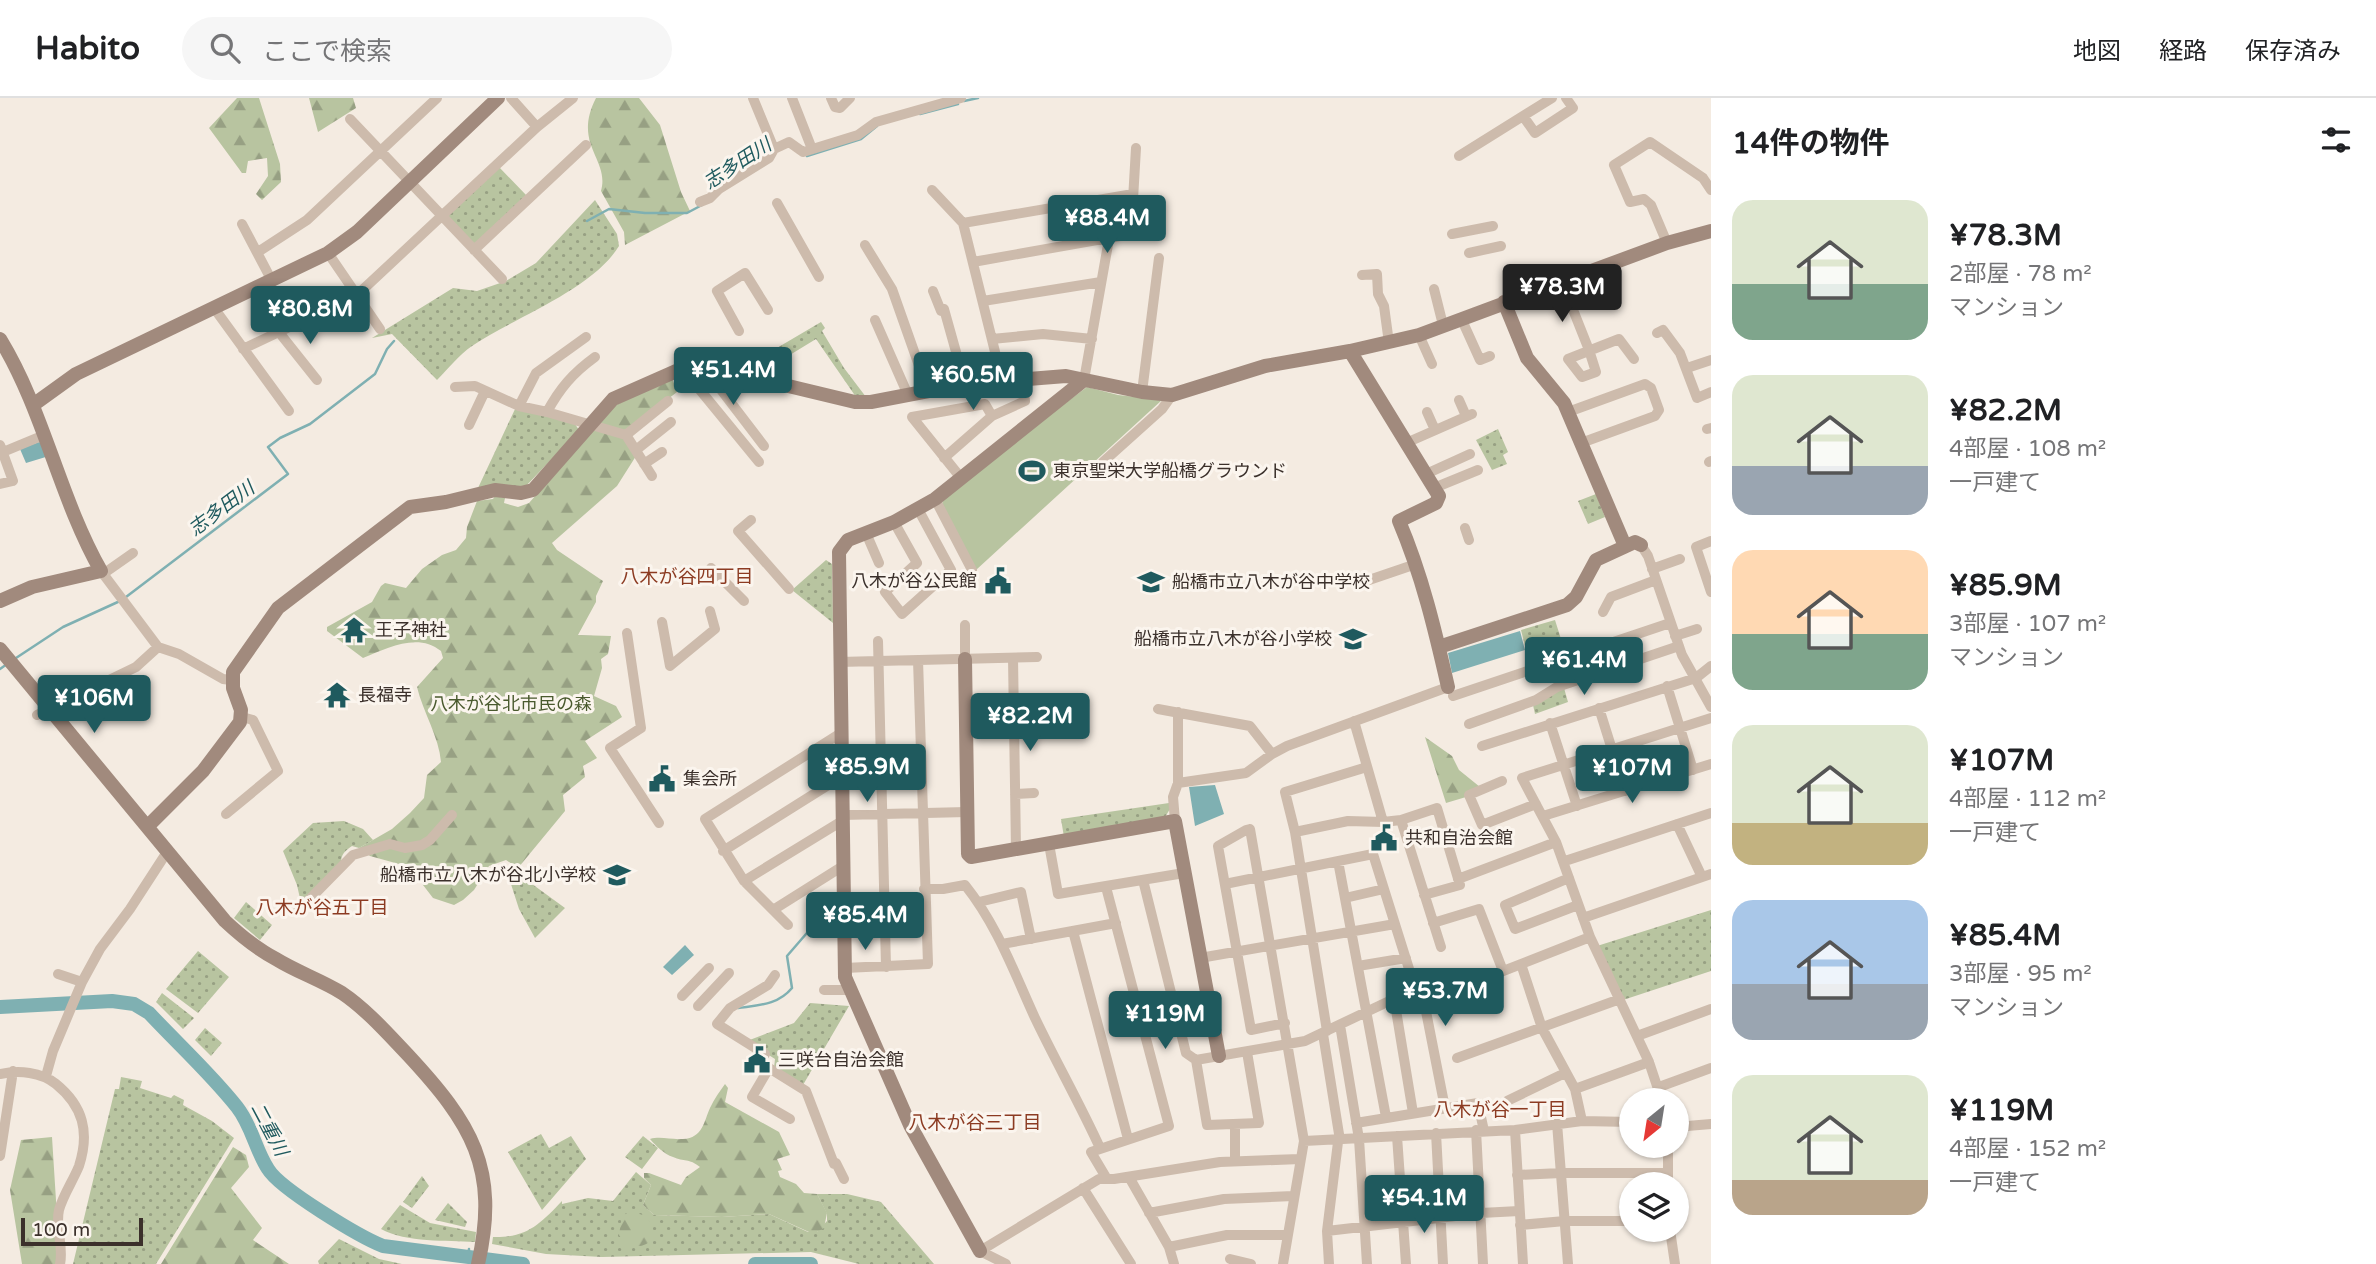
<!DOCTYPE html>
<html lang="ja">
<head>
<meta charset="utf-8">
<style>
	body { margin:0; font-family:"Varela Round","Noto Sans JP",sans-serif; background:#f6f6f6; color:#202124; height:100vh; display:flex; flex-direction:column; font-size:26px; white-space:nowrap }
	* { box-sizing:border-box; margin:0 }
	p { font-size:23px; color:#757577 }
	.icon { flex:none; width:38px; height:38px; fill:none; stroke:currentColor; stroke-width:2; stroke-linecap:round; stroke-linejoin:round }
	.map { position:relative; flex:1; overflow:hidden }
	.panel { display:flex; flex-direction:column; background:#fff; width:665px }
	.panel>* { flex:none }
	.needle { width:46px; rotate:210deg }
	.buttons { position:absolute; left:1619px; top:990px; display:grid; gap:14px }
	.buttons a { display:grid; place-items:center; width:70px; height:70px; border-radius:50%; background:#fff; box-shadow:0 2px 5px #0004; font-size:35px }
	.scale { position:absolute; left:21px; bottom:18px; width:122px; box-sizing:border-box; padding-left:7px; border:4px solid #3b302b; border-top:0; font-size:19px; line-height:24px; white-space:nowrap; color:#3b302b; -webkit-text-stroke:5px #fbf5ee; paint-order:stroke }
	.price { position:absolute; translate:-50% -60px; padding:0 16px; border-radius:7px; background:#1f5a5e; color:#fff; font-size:23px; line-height:46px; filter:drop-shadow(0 2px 4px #0008) }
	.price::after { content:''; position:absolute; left:50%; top:42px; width:21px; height:16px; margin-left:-10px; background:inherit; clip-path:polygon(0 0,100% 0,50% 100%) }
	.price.on { background:#222; color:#fff }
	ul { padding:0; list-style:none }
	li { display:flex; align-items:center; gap:21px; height:175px; padding:0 21px }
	li span { display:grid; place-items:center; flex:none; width:196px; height:140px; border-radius:21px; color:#555 }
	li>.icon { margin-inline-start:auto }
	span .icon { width:84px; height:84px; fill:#fffc; stroke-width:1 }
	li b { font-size:30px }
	h2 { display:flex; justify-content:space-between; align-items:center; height:84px; padding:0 21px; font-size:30px }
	header { display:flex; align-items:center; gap:42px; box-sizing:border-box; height:98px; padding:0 35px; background:#fff; border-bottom:2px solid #e0e0e0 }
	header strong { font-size:33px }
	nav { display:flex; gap:38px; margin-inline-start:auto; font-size:24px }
	.search { width:490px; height:63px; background:#f6f6f6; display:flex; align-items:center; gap:18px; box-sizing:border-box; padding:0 24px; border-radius:38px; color:#757577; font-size:26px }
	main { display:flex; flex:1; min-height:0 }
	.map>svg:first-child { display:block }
	.grass { fill:url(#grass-dots) }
	.forest { fill:url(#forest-firs) }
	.pitch { fill:#b8c4a0 }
	.water { fill:#7fb0b2 }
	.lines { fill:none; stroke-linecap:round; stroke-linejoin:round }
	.stream { stroke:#7fb0b2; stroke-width:2.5 }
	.river { stroke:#7fb0b2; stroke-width:14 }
	.street { stroke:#cdbbac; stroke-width:10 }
	.secondary { stroke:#a18a7d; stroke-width:14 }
	.labels { text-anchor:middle; stroke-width:6; stroke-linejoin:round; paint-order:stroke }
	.poi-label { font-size:18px; fill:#3b302b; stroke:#fbf5ee; text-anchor:start }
	.park-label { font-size:18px; fill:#4a5a2e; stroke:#fbf5ee }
	.water-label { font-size:19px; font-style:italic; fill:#1f5a5e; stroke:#fbf5ee }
	.neighbourhood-label { font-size:19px; fill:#8c3b22; stroke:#fbf5ee }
</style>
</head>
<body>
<header>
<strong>Habito</strong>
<div class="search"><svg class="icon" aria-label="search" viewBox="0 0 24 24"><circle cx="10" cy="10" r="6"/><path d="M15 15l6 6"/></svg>ここで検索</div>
<nav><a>地図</a><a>経路</a><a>保存済み</a></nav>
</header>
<main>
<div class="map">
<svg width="1711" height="1166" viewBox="0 0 1711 1166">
	<defs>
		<pattern id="grass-dots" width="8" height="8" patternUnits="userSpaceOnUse" patternTransform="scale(1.75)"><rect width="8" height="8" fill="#b8c4a0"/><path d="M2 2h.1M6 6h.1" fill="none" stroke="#97a083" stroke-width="1.8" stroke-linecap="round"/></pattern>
		<pattern id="forest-firs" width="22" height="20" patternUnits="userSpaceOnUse" patternTransform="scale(1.75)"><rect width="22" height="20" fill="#b8c4a0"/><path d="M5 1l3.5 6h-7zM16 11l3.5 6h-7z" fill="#97a083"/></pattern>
	</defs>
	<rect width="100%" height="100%" fill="#f4ebe1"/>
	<path class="grass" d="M499,69L527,98L476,146H472L448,121L449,117Z
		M595,102L617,136L619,148C592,192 515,219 472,248C459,257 448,271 437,282L392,236L372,240L453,190L477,193L506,183L536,165Z
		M821,224L825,230L822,233L844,270L866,299H856L816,241L762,274L748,267Z
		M516,309L575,326L579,332L526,388L478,390Z
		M1498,331L1508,354L1503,357L1507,366L1492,372L1476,342Z
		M1596,396L1605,419L1588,426L1578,403Z
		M826,462L832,466L833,525L792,492Z
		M1555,522L1561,541L1526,552L1521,532Z
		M1564,590L1568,604L1535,616L1533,607Z
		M1169,705L1170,711L1165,719L1064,739L1061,721Z
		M344,723L363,731L373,742L359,750L352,748C345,753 341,756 341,765L301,805L297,787L283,753L313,725Z
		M506,767L565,810L535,840L519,811L510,783L504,772Z
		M246,804L272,827L260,842L234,820Z
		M1711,812V873L1623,902L1597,848Z
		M198,853L229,879L198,915L166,891Z
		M162,895L194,920L183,931L156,904Z
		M810,905L849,908L803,987L774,970L775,961L747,943L794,925Z
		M205,930L222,945L211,958L195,942Z
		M121,979L142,983L140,990L171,1000L174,997L184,1002L183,1007L212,1023L234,1040L156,1166H73L115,991H119Z
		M541,1036L549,1050L571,1038L586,1061L542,1112L508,1054Z
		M643,1038L658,1050L642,1071L625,1059Z
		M636,1074L651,1087L643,1107L654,1117L722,1119L769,1116L808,1134H817L827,1123V1116L817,1096H847L881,1104L934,1166H859L811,1154L602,1159L546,1156L492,1146L493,1139C527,1140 540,1126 562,1103V1106L588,1100L613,1103Z
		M422,1078L429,1088L412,1110L403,1104Z
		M448,1105L467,1124L465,1129L435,1122Z
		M400,1107L430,1125L476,1134L475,1144C446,1142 407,1145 381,1131Z
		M339,1141L379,1161L402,1166H319L318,1163Z"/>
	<path class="forest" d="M237,0H259L280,66L281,84L262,102L256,96L268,78L267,60L248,63L246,75H242L209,30Z
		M309,0H353L356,10L318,34Z
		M596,0H639L660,27L681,94L690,113L625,147L624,134L601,93C610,61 572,47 596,0Z
		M672,280L677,294L627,333L636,358L617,388L552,445L557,452L603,483L596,498V504L578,537L611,538L608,556L601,561L602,570L594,598L616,608L622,619L585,643L597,660L583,668L585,679L563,697L565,713L518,770L506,762L489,768L474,792L463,802L454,807L433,800L413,774L399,766L370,758L359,750L392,731L410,715L424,700L427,677L441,664C439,639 423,614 417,589L443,560L441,553C418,534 387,550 363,560L327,533V529L372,504L381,488L385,485L406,490L422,471L442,457L456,452L466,440L467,429L477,403L493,401L495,398L505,400L504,405L518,409L529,405L614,308Z
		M1425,639L1452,658L1459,672L1480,689L1466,699L1446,705Z
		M725,986L728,990L725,1004L779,1034L790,1057L777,1061L782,1072L778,1073L780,1079L796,1086L804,1095L817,1096L827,1115L824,1130L817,1134H809L769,1116L722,1119L654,1117L643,1107L651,1087L644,1080V1075H649L681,1087L686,1079L700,1069C689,1060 684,1064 673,1059C664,1056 656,1048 650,1041C661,1038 671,1042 683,1041C703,1040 704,1023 710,1010C714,1001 720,993 725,986Z
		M52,1039L60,1166H22L10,1092L21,1042Z
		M233,1049L246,1057L249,1069L231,1090L262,1130L253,1142L289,1166H161Z
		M629,1114C647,1116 653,1121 653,1140C645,1150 637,1149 625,1146L619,1137L622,1118Z"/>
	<path class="pitch" d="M1087,289L1118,297L1162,302L976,472L942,407L943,401L1013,344Z"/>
	<path class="water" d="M39,344L45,347L49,358L26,365L20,351Z
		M1520,533L1525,552L1452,575L1448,555Z
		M1215,687L1224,716L1195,728L1189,689Z
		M685,847L694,857L672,877L663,869Z"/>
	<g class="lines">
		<path class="stream" d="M964,3L978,0
			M920,16L958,6
			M807,58L861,41L877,28
			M587,123L609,111L645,115H687L702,107
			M126,499L288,376L268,349L280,340L310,326L375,276L387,251L394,243
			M16,560L63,529L120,503
			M0,571L7,566
			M738,910C759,907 778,907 792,890L787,858L819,821L826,796
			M468,1159L469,1151"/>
		<path class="river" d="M0,909L112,903L134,906L149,915C178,946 211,976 237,1009C252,1028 255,1051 268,1071C280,1091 360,1139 383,1148L523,1166
			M755,1166H811"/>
		<path class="street" d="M511,0L537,29
			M753,0L774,51
			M792,0L812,51
			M831,0L835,9L840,10L850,0
			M1523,18L1535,35L1573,10L1566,0
			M350,21L502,181
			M1459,58L1552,0
			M932,92L963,125L1002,282
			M700,104L710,100L719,91L769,60L774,51L789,44L803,54L858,37L876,24L961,0
			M777,105L819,179
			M963,125L1133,96
			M242,126L272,183
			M1452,136L1493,128
			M1667,145L1651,107L1644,101L1630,104L1614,67L1650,44L1703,80L1711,92
			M865,147L892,191L928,293
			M474,152L586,47
			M258,154L307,122L437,0
			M328,155L380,231
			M1469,155L1501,148
			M973,164L1131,136L1136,50
			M1362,177L1377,176L1378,196L1384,208L1389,245
			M1562,184L1589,252L1596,274L1582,279L1568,261L1619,241L1634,261
			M1434,191L1443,227
			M933,193L941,213L944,211L965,286
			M983,203L1101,184
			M214,210L289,313
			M1461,220L1480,262L1490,258
			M875,222L908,297
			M278,233L317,282
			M739,233L717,193L745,175L768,212
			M1657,235L1663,232L1680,255L1697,300L1711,294
			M1419,237L1432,266
			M992,241L1043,236L1092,241
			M243,251L357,197L537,29L573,0
			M699,263L764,348
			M682,270L759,364
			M1687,270L1711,262
			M1084,282L1109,141
			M455,289L475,288L519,308L547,314L626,337L652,378
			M1142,294L1159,160
			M1459,302L1466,318
			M519,308L536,275L586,239
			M547,314C560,290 573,275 595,259
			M1427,314L1435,332
			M1568,314L1645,286L1651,290L1659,312L1655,318L1581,345
			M469,327L485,293
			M1707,331L1711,330
			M626,337L668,303
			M1406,345L1472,316
			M0,347L13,383L0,386
			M636,352L671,324
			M3,354L44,337
			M944,360L992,318L1025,303L1023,282
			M1103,364L1162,311L1172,297
			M1709,364L1711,363
			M644,366L662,354
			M1426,376L1470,356
			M961,380L912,319L985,306L992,318
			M1434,390L1478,372
			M935,401L972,472
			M751,422L738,433L789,491
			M894,424L917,465L885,494L902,516L951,472L918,411
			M1465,430L1469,442
			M866,435L879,465
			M1711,443L1696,449L1711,494
			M1641,447L1648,458L1682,557L1711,609
			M711,470L744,503
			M1652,471L1680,461
			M101,473L158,549L179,556L223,581L231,582
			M103,476L133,455
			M1369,482L1416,466
			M1603,514L1611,499L1656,482
			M662,524L670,568L715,531L710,513
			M965,527V561
			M627,535L641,630L610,650L659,725
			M1675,538L1697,531
			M878,543L886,869
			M1013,560L1016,751
			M1564,560L1572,584
			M839,564L1037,559
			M1667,588L1693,672
			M1453,598L1670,525
			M1599,610L1625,693
			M1158,611L1250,628L1272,656
			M37,617L136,569L158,549
			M1354,623L1383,724
			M1550,625L1577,708
			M1469,626L1536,602L1557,589L1679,548
			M841,635L705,721L744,783L842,723
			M1482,648L1696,580L1711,568
			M1502,683L1469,697L1482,727L1536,706
			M1178,685L1246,675L1272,656L1287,648L1448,589
			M1015,696L1034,695
			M226,716L278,673L253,622L242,619
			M842,717L967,714
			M1543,718L1711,666
			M1401,722L1441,849
			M1175,723L1173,699L1178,685V614
			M1677,726L1702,779
			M1295,734L1348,723L1383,724L1401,722L1437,710L1460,787L1424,797
			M1049,746L1058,796L1184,775
			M723,753L841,679
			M1338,763L1386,1019
			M1565,763L1711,715
			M1569,780L1505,807L1515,831L1578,807
			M1458,781L1556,744
			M1143,782L1186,955L1196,962L1305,943L1421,888L1445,1010
			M744,783L773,812L843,768
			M1225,786L1373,756L1415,890
			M1106,789L1169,1028L1091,1054L1107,1081
			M924,791H943L965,787C997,827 1014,874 1035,920C1056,964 1080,1006 1100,1050
			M1345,800L1384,791
			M979,804L1021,794L1031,841
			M773,812L788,827
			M298,813L353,757L390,746L405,750L422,747L430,742L452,717
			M1583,820L1711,776
			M1433,825L1479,811L1503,873
			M1073,833L1128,1041
			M1002,846L1116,825
			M1200,860L1395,826
			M1521,866L1542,930L1575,991L1582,1023
			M1358,868L1406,860
			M845,870L928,866L918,562
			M58,876L82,884
			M824,892H850
			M1452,893L1590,839
			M682,898L709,870
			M1394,900L1413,1015
			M698,908L729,875
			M1340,927L1359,1041L1367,1166
			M1327,933L1295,734L1285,694L1367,669
			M1323,936L1339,1036L1327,1133L1329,1166
			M1637,938L1711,911
			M765,956L717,926L730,910L768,887L775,877
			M1457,960L1620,901
			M1196,962L1207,1027L1259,1025L1247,954
			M0,976C19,972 41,974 56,986C83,1008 90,1034 79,1068C73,1083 63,1097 59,1112C55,1129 64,1149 60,1166
			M46,978L53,953L82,884L100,851L130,811L167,754
			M1659,989L1711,970
			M1575,991L1649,964
			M1507,1003L1565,975
			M1662,1003L1649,964L1590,839L1556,744L1522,680L1711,620
			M790,1021L752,999L769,970L806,993L834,1066
			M1356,1025L1478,1005L1484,1033
			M1557,1025L1568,1166
			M1235,1026V1062
			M1676,1029L1711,1026
			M1476,1032L1483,1166
			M1515,1032L1523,1166
			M1436,1035L1443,1166
			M1397,1038L1406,1166
			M1304,1043L1515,1032L1582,1023L1631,1024
			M0,1058L13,973
			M836,1065L844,1081
			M1517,1077L1561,1075H1667
			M1129,1079L1169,1149L1174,1166
			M1668,1087V1048
			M1083,1090L1131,1166
			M1149,1115L1224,1101L1293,1098
			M1520,1127L1565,1123H1631
			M1670,1132L1675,1166
			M1327,1133L1481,1115L1519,1113
			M1169,1149L1227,1137H1288
			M980,1153L1099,1081H1114L1220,1064L1300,1061
			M980,1153L1006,1166
			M1230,1161L1251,1166
			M1283,1166L1304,1043L1250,731L1246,732L1218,748L1251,932L1285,925"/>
		<path class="secondary" d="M1504,204L1527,260L1564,305L1625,448
			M0,241C44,313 59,399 101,473L32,489L0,503
			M1350,253L1439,398L1436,405L1399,423C1422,477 1435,532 1448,589
			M33,307L76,276L328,155L357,134L498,0
			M1439,549L1567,507L1576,499L1596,462L1635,444L1641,447
			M0,551L225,823C241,838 257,851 276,861C297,874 321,882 342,895C367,912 387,935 408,957C471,1025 500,1070 478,1166
			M965,561L968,756L971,759L1175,723L1219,958
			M151,725L203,673L240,624L241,612L233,590V574L278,510L410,409L446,404L495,392L521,395L533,392L613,301L699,263L713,261L722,263L780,286L855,304H871L965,286L1066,278L1142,294L1172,297L1265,268L1350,253L1419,237L1667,145L1711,133
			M980,1153L910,1027L845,879L839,454L848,442L894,424L935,401L1084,282"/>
	</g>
	<defs>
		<g id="stadium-bare" transform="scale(2.1)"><path d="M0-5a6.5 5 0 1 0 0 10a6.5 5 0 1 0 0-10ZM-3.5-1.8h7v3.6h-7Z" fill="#1f5a5e" stroke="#fbf5ee" stroke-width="2.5" paint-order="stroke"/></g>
		<g id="civic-bare" transform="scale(2.1)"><path d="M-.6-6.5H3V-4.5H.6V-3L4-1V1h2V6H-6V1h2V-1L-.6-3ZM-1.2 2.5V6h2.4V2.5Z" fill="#1f5a5e" stroke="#fbf5ee" stroke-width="2.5" paint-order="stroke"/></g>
		<g id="school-bare" transform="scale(2.1)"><path d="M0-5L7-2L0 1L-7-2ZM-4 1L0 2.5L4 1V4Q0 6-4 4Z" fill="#1f5a5e" stroke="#fbf5ee" stroke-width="2.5" paint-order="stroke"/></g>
		<g id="temple-bare" transform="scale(2.1)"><path d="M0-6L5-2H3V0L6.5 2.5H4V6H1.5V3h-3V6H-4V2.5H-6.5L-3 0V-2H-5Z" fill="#1f5a5e" stroke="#fbf5ee" stroke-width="2.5" paint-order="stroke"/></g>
	</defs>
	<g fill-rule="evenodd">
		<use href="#stadium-bare" x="1032" y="373"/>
		<use href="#civic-bare" x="998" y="483"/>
		<use href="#school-bare" x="1151" y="484"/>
		<use href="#temple-bare" x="354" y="532"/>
		<use href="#school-bare" x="1353" y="541"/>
		<use href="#temple-bare" x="337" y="597"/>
		<use href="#civic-bare" x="662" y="681"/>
		<use href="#civic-bare" x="1384" y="740"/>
		<use href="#school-bare" x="617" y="777"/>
		<use href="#civic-bare" x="757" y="962"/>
	</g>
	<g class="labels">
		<g class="poi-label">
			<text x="1053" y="379">東京聖栄大学船橋グラウンド</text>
			<text x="977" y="489" text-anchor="end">八木が谷公民館</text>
			<text x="1172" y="490">船橋市立八木が谷中学校</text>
			<text x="375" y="538">王子神社</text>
			<text x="1332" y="547" text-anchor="end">船橋市立八木が谷小学校</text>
			<text x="358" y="603">長福寺</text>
			<text x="683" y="687">集会所</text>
			<text x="1405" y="746">共和自治会館</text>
			<text x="596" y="783" text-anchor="end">船橋市立八木が谷北小学校</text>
			<text x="778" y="968">三咲台自治会館</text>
		</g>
		<g class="park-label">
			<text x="511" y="612">八木が谷北市民の森</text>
		</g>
		<g class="water-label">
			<text transform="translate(737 65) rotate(-33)" y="7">志多田川</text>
			<text transform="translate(221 410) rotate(-37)" y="7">志多田川</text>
			<text transform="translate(270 1031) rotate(62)" y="7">二重川</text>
		</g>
		<g class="neighbourhood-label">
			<text x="687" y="485">八木が谷四丁目</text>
			<text x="322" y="816">八木が谷五丁目</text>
			<text x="1500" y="1018">八木が谷一丁目</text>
			<text x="975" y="1031">八木が谷三丁目</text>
		</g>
	</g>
</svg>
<div class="buttons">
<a><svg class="needle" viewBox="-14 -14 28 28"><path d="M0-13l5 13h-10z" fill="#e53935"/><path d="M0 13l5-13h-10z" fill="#757577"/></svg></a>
<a><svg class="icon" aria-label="layers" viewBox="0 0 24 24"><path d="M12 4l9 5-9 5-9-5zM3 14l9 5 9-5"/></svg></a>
</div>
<div class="scale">100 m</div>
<b class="price" style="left:1107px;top:157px">¥88.4M</b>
<b class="price on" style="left:1562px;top:226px">¥78.3M</b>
<b class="price" style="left:310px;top:248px">¥80.8M</b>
<b class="price" style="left:733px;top:309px">¥51.4M</b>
<b class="price" style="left:973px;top:314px">¥60.5M</b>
<b class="price" style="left:1584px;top:599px">¥61.4M</b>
<b class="price" style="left:94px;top:637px">¥106M</b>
<b class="price" style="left:1030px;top:655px">¥82.2M</b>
<b class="price" style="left:867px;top:706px">¥85.9M</b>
<b class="price" style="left:1632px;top:707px">¥107M</b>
<b class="price" style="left:865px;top:854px">¥85.4M</b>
<b class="price" style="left:1445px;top:930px">¥53.7M</b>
<b class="price" style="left:1165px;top:953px">¥119M</b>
<b class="price" style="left:1424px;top:1137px">¥54.1M</b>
</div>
<section class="panel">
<h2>14件の物件<svg class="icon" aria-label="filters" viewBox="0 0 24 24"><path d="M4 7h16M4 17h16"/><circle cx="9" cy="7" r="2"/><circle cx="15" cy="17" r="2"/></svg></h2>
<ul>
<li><span style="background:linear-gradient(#dfe7d0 60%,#7fa58c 0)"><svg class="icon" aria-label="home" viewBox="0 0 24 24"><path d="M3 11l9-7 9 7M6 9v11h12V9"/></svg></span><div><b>¥78.3M</b><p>2部屋 · 78 m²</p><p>マンション</p></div></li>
<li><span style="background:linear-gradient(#dfe7d0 65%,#9aa5b1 0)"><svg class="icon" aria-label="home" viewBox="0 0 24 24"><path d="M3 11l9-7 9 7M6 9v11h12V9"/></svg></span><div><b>¥82.2M</b><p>4部屋 · 108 m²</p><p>一戸建て</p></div></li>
<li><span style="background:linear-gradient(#ffd9b3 60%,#7fa58c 0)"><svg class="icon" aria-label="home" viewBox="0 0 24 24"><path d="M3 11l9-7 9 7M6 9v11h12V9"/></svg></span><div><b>¥85.9M</b><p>3部屋 · 107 m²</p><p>マンション</p></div></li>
<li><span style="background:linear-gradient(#dfe7d0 70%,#c2b280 0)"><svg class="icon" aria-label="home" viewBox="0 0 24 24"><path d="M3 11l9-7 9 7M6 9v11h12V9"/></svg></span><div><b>¥107M</b><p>4部屋 · 112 m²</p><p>一戸建て</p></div></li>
<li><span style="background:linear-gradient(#a9c7e8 60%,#9aa5b1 0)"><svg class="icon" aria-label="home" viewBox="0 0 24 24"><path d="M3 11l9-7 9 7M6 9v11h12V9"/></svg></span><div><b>¥85.4M</b><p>3部屋 · 95 m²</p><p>マンション</p></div></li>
<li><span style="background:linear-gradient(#dfe7d0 75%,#b9a48a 0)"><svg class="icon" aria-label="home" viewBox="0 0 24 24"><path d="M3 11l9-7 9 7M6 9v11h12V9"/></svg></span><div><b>¥119M</b><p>4部屋 · 152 m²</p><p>一戸建て</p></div></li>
</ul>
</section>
</main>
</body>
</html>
